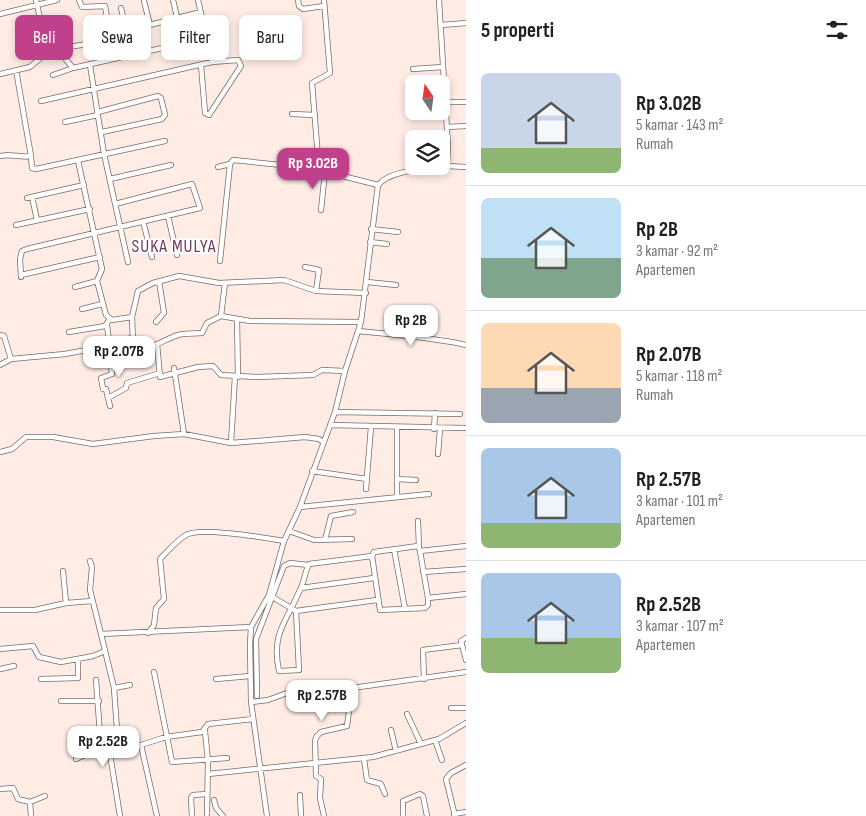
<!DOCTYPE html>
<html lang="id">
<head>
<meta charset="utf-8">
<style>
	body { margin:0; font-family:"Sofia Sans Condensed",sans-serif; background:#f2f2f2; color:#202124; height:100vh; display:flex; flex-direction:column; font-size:19px; white-space:nowrap }
	* { box-sizing:border-box; margin:0 }
	p { font-size:16px; color:#757577 }
	.icon { flex:none; width:28px; height:28px; fill:none; stroke:currentColor; stroke-width:2; stroke-linecap:round; stroke-linejoin:round }
	.map { position:relative; flex:1; overflow:hidden }
	.details { display:flex; flex-direction:column; background:#fff; width:400px }
	.details>* { flex:none }
	.top-card { position:absolute; left:15px; top:15px; width:375px; height:45px; display:flex; gap:10px }
	.needle { width:32px; rotate:347deg }
	.buttons { position:absolute; left:405px; top:75px; display:grid; gap:10px }
	.buttons a { display:grid; place-items:center; width:45px; height:45px; border-radius:8px; background:#fff; box-shadow:0 2px 8px #0003; font-size:25px }
	.price { position:absolute; translate:-50% -42px; padding:0 11px; border-radius:10px; background:#fff; color:#222; font-size:16px; line-height:32px; filter:drop-shadow(0 1px 2px #0008) }
	.price::after { content:''; position:absolute; left:50%; top:30px; width:15px; height:11px; margin-left:-8px; background:inherit; clip-path:polygon(0 0,100% 0,50% 100%) }
	.price.current { background:#c1408b; color:#fff }
	ul { padding:0; list-style:none }
	li { display:flex; align-items:center; gap:15px; height:125px; padding:0 15px }
	li+li { border-top:1px solid #e0e0e0 }
	li span { display:grid; place-items:center; flex:none; width:140px; height:100px; border-radius:8px; color:#555 }
	li>.icon { margin-inline-start:auto }
	span .icon { width:60px; height:60px; fill:#fffc; stroke-width:1 }
	li b { font-size:21px }
	h2 { display:flex; justify-content:space-between; align-items:center; height:60px; padding:0 15px; font-size:21px }
	.chip { padding:0 18px; border-radius:8px; background:#fff; box-shadow:0 2px 8px #0003; font-size:18px; line-height:45px }
	.chip.current { background:#c1408b; color:#fff }
	main { display:flex; flex:1; min-height:0 }
	.map>svg:first-child { display:block }
	.lines { fill:none; stroke-linecap:round; stroke-linejoin:round }
	.minor-casing { stroke:#7a6a65; stroke-width:6 }
	.minor { stroke:#fff; stroke-width:4.5 }
	.labels { text-anchor:middle; stroke-width:4; stroke-linejoin:round; paint-order:stroke }
	.quarter-label { font-size:18px; letter-spacing:1px; fill:#753558; stroke:#fff }
</style>
</head>
<body>
<main>
<div class="map">
<svg width="466" height="816" viewBox="0 0 466 816">
	<rect width="100%" height="100%" fill="#feece5"/>
	<g class="lines">
		<g class="minor-casing">
			<path id="minor" d="M173,0L177,17
				M198,0L212,62
				M298,0L299,6L303,9L324,6
				M144,1L150,25
				M121,8L132,55
				M0,14L57,0
				M442,25L466,23
				M126,31L201,12
				M116,38L127,35
				M46,46L57,49L73,68L207,38
				M57,49L111,40L105,6L82,7L79,0
				M90,65L104,154L128,262
				M413,69L443,67
				M16,70L31,156
				M0,74L30,67L43,56L46,46L36,0
				M53,75L73,68
				M41,101L212,62L238,60L241,66L209,115L205,113L201,65
				M445,102H466
				M98,112L158,96L161,98L165,115L162,119L102,132
				M292,114L315,115
				M65,122L98,115
				M447,127L466,126
				M0,156C11,153 19,158 31,156L32,168L36,169L165,141
				M78,161L102,269L97,281L106,315L112,320L132,317L138,291L153,283L179,276L219,283L284,280L316,291L366,293
				M447,166L466,167
				M218,167L230,164
				M319,170L312,83L330,73L324,0
				M110,179L171,165
				M32,197L37,220
				M27,198L84,185
				M321,210L325,172
				M168,216L177,255
				M143,221L152,257
				M16,225L90,209
				M371,229L398,232
				M370,242L387,244
				M220,261L230,164L233,160L311,168L378,185
				M305,267L319,270L316,291
				M21,275L100,257
				M21,277L20,259L22,251L27,249L200,208L192,184L115,204
				M367,282L396,285
				M75,287L97,281
				M82,309L102,304
				M221,316L250,321L361,322
				M132,317L133,342C146,355 164,339 178,335C186,333 194,334 202,333L207,323L221,316L225,283
				M237,319L238,377
				M156,322L164,313L159,281
				M358,331C395,335 430,337 466,345
				M69,332L105,326L110,319
				M0,335L4,336L11,359
				M109,344L132,338
				M157,344L160,377L198,367L213,366L221,375L257,377L313,375L322,370L345,371
				M0,365L11,359L65,354L108,346L109,341L107,325
				M174,368L184,434
				M108,398L106,389H103L101,378L112,374L109,346
				M110,406L108,398L126,388L127,383L160,373
				M335,412L460,414
				M330,425L466,428
				M434,429L435,413
				M231,443L235,376
				M0,452L12,449L26,437H53L93,444L154,436L184,434L231,443L305,437L319,439L323,442
				M438,454L440,429
				M312,471L367,479
				M397,479L416,480
				M366,489L371,427
				M397,496V428
				M300,507L429,494
				M418,521L419,547
				M289,531L314,540L352,539
				M325,540L331,516L353,512
				M394,549L405,609
				M372,556L380,610L425,608L428,605V598L420,551
				M90,561L92,567L90,590L101,634L251,627
				M63,571L66,603
				M423,572L466,569
				M301,588L374,578
				M269,595L296,611L299,670L279,671C271,634 286,622 300,590C304,582 305,572 309,564L372,556L374,552L418,546L420,551L466,546
				M428,598L466,594
				M0,610H35L66,603L92,601
				M296,611L377,600
				M148,633L154,625L156,608L164,599L160,559C168,551 176,541 186,535C200,526 266,538 284,541
				M101,634L114,688L117,729L122,746L141,745L166,737L202,732L208,724L253,719
				M466,638L461,641L466,660
				M0,649L33,646L39,657L61,662L93,656L105,651
				M0,669L14,666
				M154,672L172,762L227,758
				M41,679L78,678V659
				M216,679L250,676
				M424,679L423,650L462,645
				M96,680L101,748
				M114,688L130,685
				M257,696L256,639L284,566L290,563L308,565
				M61,701H99
				M251,702L268,700L295,690H338L466,672
				M451,708H466
				M407,714L421,744
				M391,730L396,751
				M205,731L208,761L207,814
				M435,740L442,760
				M141,745L157,816
				M109,748L120,816
				M76,759L101,748L121,744
				M364,759L367,780L381,784L385,794
				M208,774L373,757L439,739L466,723
				M0,789L13,788L18,799L30,802L45,796
				M300,795L301,816
				M214,800L216,808L223,816
				M30,802L31,816
				M454,814L466,812
				M192,816L191,798L193,795L207,794
				M267,816L251,702L250,644L251,627L269,595L284,541L300,507L335,412L345,371L361,322L378,185C393,168 426,171 447,166L448,146L439,0
				M324,816L320,798L321,779L316,776L315,740L317,736L321,732L347,726L352,688
				M403,816V801L420,794L423,796L427,816
				M455,816L446,779L451,773L466,765"/>
		</g>
		<use href="#minor" class="minor"/>
	</g>
	<g class="labels">
		<g class="quarter-label">
			<text x="174" y="252">SUKA MULYA</text>
		</g>
	</g>
</svg>
<div class="buttons">
<a><svg class="needle" viewBox="-14 -14 28 28"><path d="M0-13l5 13h-10z" fill="#e53935"/><path d="M0 13l5-13h-10z" fill="#757577"/></svg></a>
<a><svg class="icon" aria-label="layers" viewBox="0 0 24 24"><path d="M12 4l9 5-9 5-9-5zM3 14l9 5 9-5"/></svg></a>
</div>
<b class="price current" style="left:313px;top:190px">Rp 3.02B</b>
<b class="price" style="left:411px;top:347px">Rp 2B</b>
<b class="price" style="left:119px;top:378px">Rp 2.07B</b>
<b class="price" style="left:322px;top:722px">Rp 2.57B</b>
<b class="price" style="left:103px;top:768px">Rp 2.52B</b>
<div class="top-card">
<a class="chip current">Beli</a>
<a class="chip">Sewa</a>
<a class="chip">Filter</a>
<a class="chip">Baru</a>
</div>
</div>
<section class="details">
<h2>5 properti<svg class="icon" aria-label="filters" viewBox="0 0 24 24"><path d="M4 7h16M4 17h16"/><circle cx="9" cy="7" r="2"/><circle cx="15" cy="17" r="2"/></svg></h2>
<ul>
<li><span style="background:linear-gradient(#c9d6e8 75%,#8fb573 0)"><svg class="icon" aria-label="home" viewBox="0 0 24 24"><path d="M3 11l9-7 9 7M6 9v11h12V9"/></svg></span><div><b>Rp 3.02B</b><p>5 kamar · 143 m²</p><p>Rumah</p></div></li>
<li><span style="background:linear-gradient(#bfe0f5 60%,#7fa58c 0)"><svg class="icon" aria-label="home" viewBox="0 0 24 24"><path d="M3 11l9-7 9 7M6 9v11h12V9"/></svg></span><div><b>Rp 2B</b><p>3 kamar · 92 m²</p><p>Apartemen</p></div></li>
<li><span style="background:linear-gradient(#ffd9b3 65%,#9aa5b1 0)"><svg class="icon" aria-label="home" viewBox="0 0 24 24"><path d="M3 11l9-7 9 7M6 9v11h12V9"/></svg></span><div><b>Rp 2.07B</b><p>5 kamar · 118 m²</p><p>Rumah</p></div></li>
<li><span style="background:linear-gradient(#a9c7e8 75%,#8fb573 0)"><svg class="icon" aria-label="home" viewBox="0 0 24 24"><path d="M3 11l9-7 9 7M6 9v11h12V9"/></svg></span><div><b>Rp 2.57B</b><p>3 kamar · 101 m²</p><p>Apartemen</p></div></li>
<li><span style="background:linear-gradient(#a9c7e8 65%,#8fb573 0)"><svg class="icon" aria-label="home" viewBox="0 0 24 24"><path d="M3 11l9-7 9 7M6 9v11h12V9"/></svg></span><div><b>Rp 2.52B</b><p>3 kamar · 107 m²</p><p>Apartemen</p></div></li>
</ul>
</section>
</main>
</body>
</html>
